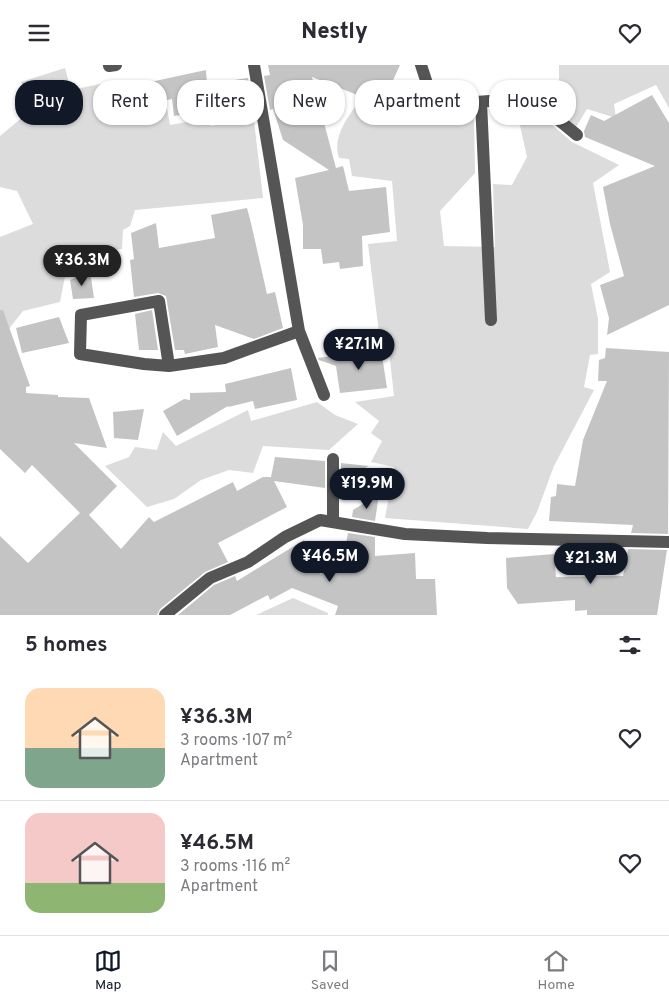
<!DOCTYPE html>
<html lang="en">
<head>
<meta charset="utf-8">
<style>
	body { margin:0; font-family:Overpass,sans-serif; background:#f2f2f3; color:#2b2b33; height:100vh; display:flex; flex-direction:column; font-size:19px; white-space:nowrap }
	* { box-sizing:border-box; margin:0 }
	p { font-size:16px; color:#7c7c81 }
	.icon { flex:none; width:28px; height:28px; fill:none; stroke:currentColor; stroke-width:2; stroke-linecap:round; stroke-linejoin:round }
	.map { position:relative; height:550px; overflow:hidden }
	.sheet { display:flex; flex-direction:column; background:#fff; flex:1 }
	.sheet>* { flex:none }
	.guide { position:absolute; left:15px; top:15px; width:640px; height:45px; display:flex; gap:10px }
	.price { position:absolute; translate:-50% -42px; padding:0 11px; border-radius:18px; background:#111827; color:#fff; font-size:16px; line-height:32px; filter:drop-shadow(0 1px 2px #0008) }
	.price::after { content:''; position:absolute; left:50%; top:30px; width:15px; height:11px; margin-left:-8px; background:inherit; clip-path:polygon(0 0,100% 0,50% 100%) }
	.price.selected { background:#222; color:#fff }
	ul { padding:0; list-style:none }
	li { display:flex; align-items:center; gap:15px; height:125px; padding:0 25px }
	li+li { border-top:1px solid #e1e1e2 }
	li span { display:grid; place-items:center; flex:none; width:140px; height:100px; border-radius:15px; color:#555 }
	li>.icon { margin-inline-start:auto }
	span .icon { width:60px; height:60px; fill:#fffc; stroke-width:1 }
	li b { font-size:21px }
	h2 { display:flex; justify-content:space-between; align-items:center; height:60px; padding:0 25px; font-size:21px }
	.tag { padding:0 18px; border-radius:20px; background:#fff; box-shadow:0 1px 4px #0004; font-size:18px; line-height:45px }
	.tag.selected { background:#111827; color:#fff }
	header { display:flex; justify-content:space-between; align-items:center; height:65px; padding:0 25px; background:#fff; font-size:22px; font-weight:800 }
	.dock { display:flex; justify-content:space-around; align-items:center; height:70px; border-top:1px solid #e1e1e2; background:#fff; font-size:14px; color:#7c7c81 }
	.dock a { display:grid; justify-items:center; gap:2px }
	.dock .selected { color:#111827 }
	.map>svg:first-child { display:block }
	.green { fill:#dcdcdc }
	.building { fill:#c4c4c4 }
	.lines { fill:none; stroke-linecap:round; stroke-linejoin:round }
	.minor { stroke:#555; stroke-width:12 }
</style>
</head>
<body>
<header><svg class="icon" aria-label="menu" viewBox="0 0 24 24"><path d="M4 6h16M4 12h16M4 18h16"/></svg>Nestly<svg class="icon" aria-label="heart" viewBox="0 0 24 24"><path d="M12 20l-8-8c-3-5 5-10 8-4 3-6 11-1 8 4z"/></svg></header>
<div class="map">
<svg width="669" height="550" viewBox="0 0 669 550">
	<rect width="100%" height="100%" fill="#fff"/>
	<path class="green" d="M559,0H669V43L656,20L614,39L616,53L587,44L576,62L559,45Z
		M65,3L71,25L105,18L117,56L167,43L170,60L210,53L211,61L247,54L254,56L263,133L135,145L130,161L123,165L122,184L69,191L60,237L23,246L4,270L0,271V172L33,159L17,126L0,122V71L30,46L21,17Z
		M358,37L383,48L393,37L395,51L425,45L474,51L475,108L440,146L444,181L495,182L493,119L512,120L527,92L516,43L529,40L572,77L619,100L593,118L610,207L591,219L598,254V289L590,290L584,322L594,325L554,401L537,447L528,464L385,453L394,402L371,397L382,376L371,368L379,356L355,337L394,331L388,277L380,276L368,179L397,176L392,116L352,111L349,94L339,93C332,72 347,54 358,37Z
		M317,337L335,350L358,359L329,385L263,381L253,408L229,405L201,415L174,434L147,442L105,401L129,392L135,382L157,385L163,367L176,381L248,345L251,356Z
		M293,533L328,548V550H256Z"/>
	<path class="building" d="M268,0H400L389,24L415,15L419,38L395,45L312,12L336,103L343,101L349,126L386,122L390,167L362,171L363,201L340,204L339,197L323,199L321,184H303V160L295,113L329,105L283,75L273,44L270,45L264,11L270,10Z
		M206,5L207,19L248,13L254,47L217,52L216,44L174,51L172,34L122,44L118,24Z
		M652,30L669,58V240L607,270L609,253L600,220L624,211L610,159L603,122L655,101L585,72L584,66L591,50L604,56Z
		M247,143L251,158L267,229L275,227L283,263L254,274L215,260L218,282L185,289L184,285H175L166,231L158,228L134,232L130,195L134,194L131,168L156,158L159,183L215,173L211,150Z
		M90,206L94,233L73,234L70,215Z
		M0,245H3L30,321L26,322V328L58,330V332L89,333L107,383L74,378L117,421L89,450L121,484L149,452L154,457L233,417L237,426L263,412H271L275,392L325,396V423L274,416L287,442L218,478L228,497L205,507L160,544L157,550H0V471L28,498L80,448L32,400L25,408L0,384Z
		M152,245L158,285H139L135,249Z
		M59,252L69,278L22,288L16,263Z
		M606,283L669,287L668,469L631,468L633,460L549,456L551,432L556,431L557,419L575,421L583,375L607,316H598L599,295L605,293Z
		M381,284L387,323L340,328L336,301L319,295L318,293Z
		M291,303L297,335L255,344L253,336L228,342V341L177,371L163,346L184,334L190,335V328L226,327L225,319Z
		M144,344L138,375L114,373L113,347Z
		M341,398L369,401L341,415Z
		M379,429L375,456L352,452L353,445Z
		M348,468L375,472V491L415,488L416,514H435L437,550H335L338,541L292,523L270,535L268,530L230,550H178L214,520L235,511L237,516L304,475L321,510L328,478L345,484Z
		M628,484L667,485L657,550H587V545L575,546V535L518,539L507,523L506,493L554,489L556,512L623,511Z"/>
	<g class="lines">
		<path class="minor" d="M254,0L299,266L324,330
			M421,0L434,40L532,33L577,70
			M109,1L116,0
			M481,37L491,255
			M169,301L159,236L81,250L80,289L144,299L169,301L224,293L299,266
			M333,457V394
			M165,550L210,513L248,497L285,472L320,455L405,469L487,473L669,477"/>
	</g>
</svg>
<b class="price selected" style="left:82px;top:222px">¥36.3M</b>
<b class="price" style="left:359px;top:306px">¥27.1M</b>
<b class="price" style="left:367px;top:445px">¥19.9M</b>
<b class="price" style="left:330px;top:518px">¥46.5M</b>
<b class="price" style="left:591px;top:520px">¥21.3M</b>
<div class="guide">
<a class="tag selected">Buy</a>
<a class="tag">Rent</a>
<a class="tag">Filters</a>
<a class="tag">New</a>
<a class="tag">Apartment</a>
<a class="tag">House</a>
</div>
</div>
<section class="sheet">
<h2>5 homes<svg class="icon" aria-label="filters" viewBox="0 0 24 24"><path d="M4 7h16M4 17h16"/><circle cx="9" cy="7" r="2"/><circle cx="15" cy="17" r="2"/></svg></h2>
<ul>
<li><span style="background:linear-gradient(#ffd9b3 60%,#7fa58c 0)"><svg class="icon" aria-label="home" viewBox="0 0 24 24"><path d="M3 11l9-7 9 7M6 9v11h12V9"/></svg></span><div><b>¥36.3M</b><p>3 rooms · 107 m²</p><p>Apartment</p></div><svg class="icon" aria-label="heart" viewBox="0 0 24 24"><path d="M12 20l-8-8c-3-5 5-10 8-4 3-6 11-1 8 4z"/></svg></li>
<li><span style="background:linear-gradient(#f6c9c9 70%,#8fb573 0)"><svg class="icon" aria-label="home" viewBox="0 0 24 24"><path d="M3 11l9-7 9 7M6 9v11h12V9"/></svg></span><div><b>¥46.5M</b><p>3 rooms · 116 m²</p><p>Apartment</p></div><svg class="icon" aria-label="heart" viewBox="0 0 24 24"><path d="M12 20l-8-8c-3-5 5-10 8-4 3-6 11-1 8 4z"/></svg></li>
</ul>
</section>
<nav class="dock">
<a class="selected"><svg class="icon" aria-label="map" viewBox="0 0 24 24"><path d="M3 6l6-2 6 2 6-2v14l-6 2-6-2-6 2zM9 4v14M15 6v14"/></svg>Map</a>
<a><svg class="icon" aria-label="saved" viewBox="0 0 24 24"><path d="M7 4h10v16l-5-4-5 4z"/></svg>Saved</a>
<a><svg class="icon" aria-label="home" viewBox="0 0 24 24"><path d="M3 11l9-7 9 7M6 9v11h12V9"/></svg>Home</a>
</nav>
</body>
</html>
